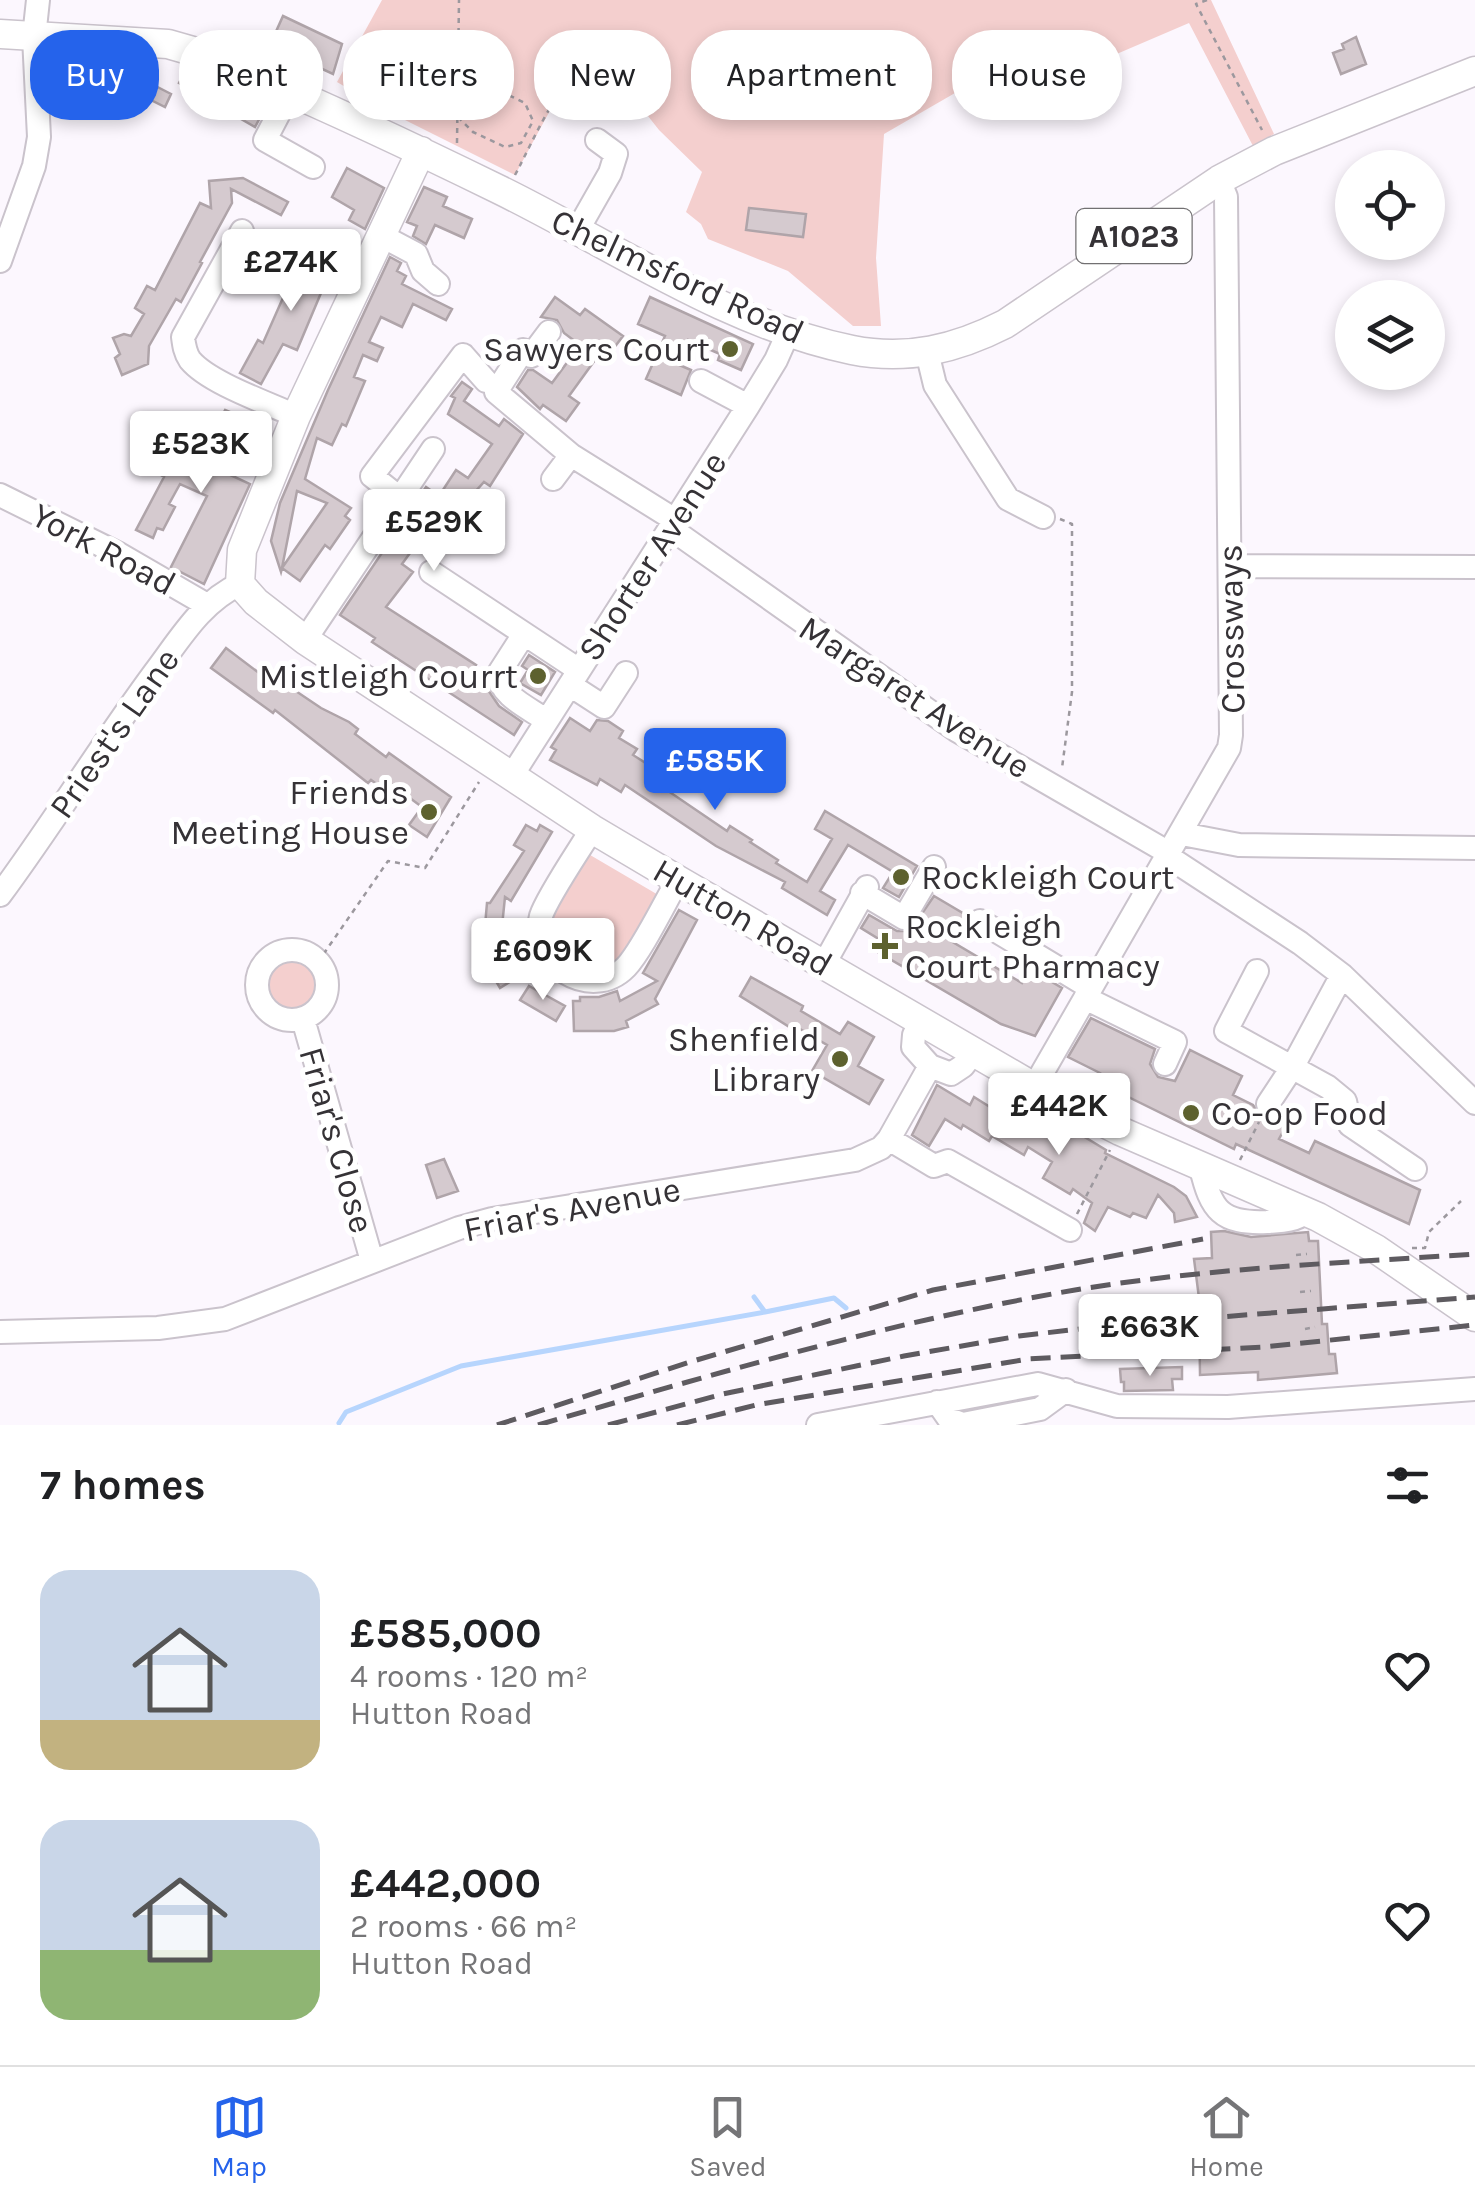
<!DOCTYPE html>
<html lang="en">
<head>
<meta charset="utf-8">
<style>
	body { margin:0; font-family:Karla,sans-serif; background:#f6f6f6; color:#202124; height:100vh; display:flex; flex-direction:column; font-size:38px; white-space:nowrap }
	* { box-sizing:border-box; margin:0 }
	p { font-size:32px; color:#757577 }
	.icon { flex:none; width:55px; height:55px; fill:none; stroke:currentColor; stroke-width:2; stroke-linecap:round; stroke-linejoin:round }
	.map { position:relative; height:1425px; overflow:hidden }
	.drawer { display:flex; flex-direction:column; background:#fff; flex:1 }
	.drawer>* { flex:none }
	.top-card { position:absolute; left:30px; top:30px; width:1415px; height:90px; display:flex; gap:20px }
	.buttons { position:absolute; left:1335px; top:150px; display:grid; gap:20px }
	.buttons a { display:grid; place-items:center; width:110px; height:110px; border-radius:50%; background:#fff; box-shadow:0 5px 15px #0003; font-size:50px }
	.price { position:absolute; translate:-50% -85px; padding:0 22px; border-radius:10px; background:#fff; color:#222; font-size:32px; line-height:65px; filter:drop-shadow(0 2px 5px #0008) }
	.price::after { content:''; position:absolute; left:50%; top:60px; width:30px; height:22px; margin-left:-15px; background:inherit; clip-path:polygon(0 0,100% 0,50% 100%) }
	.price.on { background:#2563eb; color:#fff }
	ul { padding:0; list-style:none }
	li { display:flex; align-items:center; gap:30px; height:250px; padding:0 40px }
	li span { display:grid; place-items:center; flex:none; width:280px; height:200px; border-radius:30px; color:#555 }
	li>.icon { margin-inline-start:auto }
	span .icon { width:120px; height:120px; fill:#fffc; stroke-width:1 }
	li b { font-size:42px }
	h2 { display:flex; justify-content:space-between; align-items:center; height:120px; padding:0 40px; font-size:42px }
	.tag { padding:0 35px; border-radius:40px; background:#fff; box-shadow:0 5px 15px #0003; font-size:35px; line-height:90px }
	.tag.on { background:#2563eb; color:#fff }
	.tabs { display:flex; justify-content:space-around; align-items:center; height:140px; border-top:2px solid #e0e0e0; background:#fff; font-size:28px; color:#757577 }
	.tabs a { display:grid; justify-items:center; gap:5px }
	.tabs .on { color:#2563eb }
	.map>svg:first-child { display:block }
	.green { fill:#f4cfce }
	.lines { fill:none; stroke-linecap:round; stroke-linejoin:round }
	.stream { stroke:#b7d5fd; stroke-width:5 }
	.building { fill:#d5cacf; stroke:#afa4a9; stroke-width:2.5; fill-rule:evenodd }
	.minor-casing { stroke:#cac3cc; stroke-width:26 }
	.major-casing { stroke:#cac3cc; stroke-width:31 }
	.path { stroke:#9c989e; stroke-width:2.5; stroke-dasharray:5 5; stroke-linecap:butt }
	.minor { stroke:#fff; stroke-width:22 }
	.major { stroke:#fff; stroke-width:28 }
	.rail { stroke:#5e5b60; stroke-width:5; stroke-dasharray:20 10; stroke-linecap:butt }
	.poi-dot { fill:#5d612e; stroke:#fff; stroke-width:4 }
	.labels { text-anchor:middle; stroke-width:10; stroke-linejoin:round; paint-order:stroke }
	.shield { fill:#fff; stroke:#727072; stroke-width:2.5 }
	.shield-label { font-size:32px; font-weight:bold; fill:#353236 }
	.street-label { font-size:35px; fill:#353236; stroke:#fff }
	.poi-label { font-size:35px; fill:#353236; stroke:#fff; text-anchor:end }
</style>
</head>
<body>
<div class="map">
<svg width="1475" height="1425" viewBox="0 0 1475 1425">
	<rect width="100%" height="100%" fill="#fcf7fe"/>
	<path class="green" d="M382,0H1211L1274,134L1253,146L1189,23L1091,65L996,97L955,93L884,134L876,258L881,326H853L788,271L708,239L701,224L686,212L702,172L659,130L633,97L623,91L608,94L595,113L559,94L515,175L379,107L337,82Z
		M585,852L660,896L629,952L609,972L560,967L545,919Z
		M263 985a29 29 0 1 1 58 0a29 29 0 1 1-58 0Z"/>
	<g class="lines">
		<path class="stream" d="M754,1297L765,1312L834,1298L846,1308
			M339,1423L346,1412L461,1366L765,1312"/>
	</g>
	<path class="building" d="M283,16L342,44L333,74L270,45Z
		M1356,37L1366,64L1341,74L1333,53L1344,49L1342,44Z
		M107,61L171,94L165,107L115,82L112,98L99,80L102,76L90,70L106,68Z
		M187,68L263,112L255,127L179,83Z
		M347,168L384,188L365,229L349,220L354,210L332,197Z
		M243,178L288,202L281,215L231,189L232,203L200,262L202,263L181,302L176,299L149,346L148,364L122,375L115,358L120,354L113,338L124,334L131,336L144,314L135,308L147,286L155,290L200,203L211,208L209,181Z
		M424,187L447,197L443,206L472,219L464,238L435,225L426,244L413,236L417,226L407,222Z
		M749,208L806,214L803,237L746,230Z
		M305,248L334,262L297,350L283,344L261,384L240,373L258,340L263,343Z
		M390,257L401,263L397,271L406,276L402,284L452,309L446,320L413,304L402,327L381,317L369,342L383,348L377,361L363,355L354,377L365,381L346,426L342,424L332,445L317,438L305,479L351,508L345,516L350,520L330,549L325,545L300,581L282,568L281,572L271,541L280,503L328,390ZM297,491L327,503L282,568Z
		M555,297L580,315L585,309L623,336L610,353L603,349L569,396L579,403L566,421L543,405L540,409L517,387L528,370H533L552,383L580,345L564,333L557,320L541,317Z
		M650,297L753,344L741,370L718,360L720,354L688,340L677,364L691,370L681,395L646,379L665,336L638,324Z
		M462,382L472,389L464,401L499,426L504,419L523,434L490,486L484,482L455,514L449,510L424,546L418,542L402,564L413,572L386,607L476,665L469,676L486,687L499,706L522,722L514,735L372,642L375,638L340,615L394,535L401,540L423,508L415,503L426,487L439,496L456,470L468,478L492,444L448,414L455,398L451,396Z
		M225,410L244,418L224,472L250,484L204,584L171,567L207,496L180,484L169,504L175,507L163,530L157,528L153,538L136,530L164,477L161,475L172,450L187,456L203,421L217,427Z
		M226,648L263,676L266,671L321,708L349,722L358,729L355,734L386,757L389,753L451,797L427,837L409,825L422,807L383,778L378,785L371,780L368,783L275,710L273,713L211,668Z
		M529,655L555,672L541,695L520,683L528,670L522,666Z
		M570,718L590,731L597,720L608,721L623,731L619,738L637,749L633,755L655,769L649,778L727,831L730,826L752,840L750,842L778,860L776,863L807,882L832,839L815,829L825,811L917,866L899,897L883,888L893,872L848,845L820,891L835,900L827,915L782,888L785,882L716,846L625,785L621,792L600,779L597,785L550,760L556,750L551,747Z
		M526,825L537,831L540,825L552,832L511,901L505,897L501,936L512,933L525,967L511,975L516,978L500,988L489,969L496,965L485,926L487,903H490L524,851L514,845Z
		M934,896L966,915L951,941L1022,983L1030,969L1062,988L1035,1036L1001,1024L871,948L877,938L861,928L869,915L897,931H910Z
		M679,910L697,920L655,999L658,1004L626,1021L628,1027L614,1031H574L573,1001H580V997H599L617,991L620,1001L657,981L643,973Z
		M751,977L803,1006L801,1011L840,1034L848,1022L874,1037L858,1066L883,1080L869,1104L812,1071L827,1045L793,1025L791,1028L740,996Z
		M529,986L565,1006L556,1021L520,1000Z
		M1091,1018L1155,1049L1150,1064L1158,1077L1175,1081L1190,1050L1242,1076L1233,1095L1253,1105L1261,1117L1274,1118L1282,1110L1292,1115L1279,1139L1309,1153L1315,1141L1420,1190L1409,1224L1236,1144L1234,1149L1096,1081L1100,1073L1068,1057Z
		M937,1085L970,1105L974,1097L998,1112L1003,1105L1035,1124L1039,1118L1064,1133L1068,1127L1106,1150L1105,1153L1174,1187L1186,1196L1197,1217L1175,1222L1174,1213L1158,1195L1146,1218L1133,1213L1130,1217L1108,1207L1095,1231L1084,1223L1092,1203L1073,1189L1070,1194L1043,1178L1052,1162L1028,1147L1024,1155L992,1136L989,1141L963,1125L961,1129L945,1119L929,1146L912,1135Z
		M444,1159L458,1191L437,1198L426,1165Z
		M1224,1231L1251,1237L1308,1232L1309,1241H1318L1322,1324H1327L1329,1354H1335L1337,1373L1258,1380V1372L1200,1375L1199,1298L1194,1259L1212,1258L1211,1232Z
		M1182,1367V1379H1172L1173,1390L1124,1391V1382H1121L1120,1369Z"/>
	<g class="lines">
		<g class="minor-casing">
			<path id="minor" d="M290,92L265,140L313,167
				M242,231L183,337C184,345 185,353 190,360C209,383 268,403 296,416
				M577,231L610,173L616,154L597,140
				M380,235L416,254L423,271L438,284
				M0,261L34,166L39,137L34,37L38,0
				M549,332L531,356L523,350L496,392L571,455L675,520
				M927,352L935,385L1008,499L1043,517
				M701,381L748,406
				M553,479L571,455
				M0,495L119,554L207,605
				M401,499L372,476L463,355L486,381
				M670,528L956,730L1169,853
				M1230,566L1475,567
				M431,572L579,670
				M524,634L499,673C498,695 529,708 546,720
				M305,640L433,449
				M570,685L604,707L626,673
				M511,777L748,406L776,360L788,333
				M592,829C580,849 547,897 541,916C528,963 591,1003 626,967C642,950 665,902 678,880
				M1182,834L1239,845L1475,848
				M1167,856L1300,943L1342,975L1475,1103
				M862,893L904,918L934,867
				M0,895C54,822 101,745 155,672C180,639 201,602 240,584
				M980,921L1091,988
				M257 985a35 35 0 1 1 70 0a35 35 0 1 1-70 0Z
				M824,964L867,887
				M1257,971L1226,1031L1328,1087L1345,1101L1350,1125L1415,1169
				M1085,998L1175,1042L1165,1064
				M303,1019L372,1261
				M920,1022L914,1035L913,1047L930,1066L951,1074L963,1066L973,1053
				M1034,1087L1229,748L1231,735L1226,197L1219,180
				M1268,1104L1293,1066L1342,975
				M889,1139L934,1166L948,1161L1070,1230
				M1201,1168C1211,1210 1221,1224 1267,1222C1278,1221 1288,1222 1298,1217
				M0,1332L158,1328L225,1319L459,1228L492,1219L855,1160L881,1148L889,1139L930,1066
				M937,1402L949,1419L963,1424L1040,1409L1066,1390
				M818,1425L1038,1384L1117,1406L1228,1407L1475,1389"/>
		</g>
		<g class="major-casing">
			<path id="major" d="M0,34L168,44L196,52C299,93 400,141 500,190C612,245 729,325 852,350C907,361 956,349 1005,324L1219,180L1274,151L1475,71
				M421,151L296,416L242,550L240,584L256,602L305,640L592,829L678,880L1034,1087L1120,1131L1318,1217L1376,1249L1475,1317"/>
		</g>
		<path class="path" d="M1207,0L1196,4L1262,130
			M458,117L473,132L505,147L521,143L533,121L525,103L458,71
			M457,143L459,0
			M515,175C525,157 549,103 562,92C590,70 623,80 647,103
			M1060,519L1072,524V692L1062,768
			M318,962L388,861L425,868L479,782
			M1240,1160L1259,1122
			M1077,1214L1110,1150
			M1412,1248H1425L1429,1232L1461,1201
			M1296,1255L1307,1254
			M1300,1292L1311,1291
			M1305,1329L1315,1327"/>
		<use href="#minor" class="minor"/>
		<use href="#major" class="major"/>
		<path class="rail" d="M497,1425L690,1362L933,1290L1203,1239
			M538,1425C714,1374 893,1321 1075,1290C1207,1268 1341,1263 1475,1254
			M608,1425L723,1394L904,1356L1019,1336L1105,1326L1475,1297
			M677,1425L756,1405L1028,1359L1264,1347L1475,1325"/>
	</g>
	<g class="poi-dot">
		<circle cx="730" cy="349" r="10"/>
		<circle cx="538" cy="676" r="10"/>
		<circle cx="429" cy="812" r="10"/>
		<circle cx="901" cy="877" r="10"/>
		<path d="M880 931h10v10h10v10h-10v10h-10v-10h-10v-10h10z"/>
		<circle cx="840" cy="1059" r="10"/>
		<circle cx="1191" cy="1113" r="10"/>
	</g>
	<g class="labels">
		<rect class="shield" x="1076.5" y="209" width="115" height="54" rx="8"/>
		<g class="shield-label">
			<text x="1134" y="247">A1023</text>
		</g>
		<g class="street-label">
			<text transform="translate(678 276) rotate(25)" y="12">Chelmsford Road</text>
			<text transform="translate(104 549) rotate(28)" y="12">York Road</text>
			<text transform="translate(652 556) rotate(-57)" y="12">Shorter Avenue</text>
			<text transform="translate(1231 629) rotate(-91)" y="12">Crossways</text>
			<text transform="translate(915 697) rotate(33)" y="12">Margaret Avenue</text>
			<text transform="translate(114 733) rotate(-55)" y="12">Priest's Lane</text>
			<text transform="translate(743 917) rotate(30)" y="12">Hutton Road</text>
			<text transform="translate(337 1140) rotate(74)" y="12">Friar's Close</text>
			<text transform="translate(572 1209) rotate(-11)" y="12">Friar's Avenue</text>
		</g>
		<g class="poi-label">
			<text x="710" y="361">Sawyers Court</text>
			<text x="518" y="688">Mistleigh Courrt</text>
			<text x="409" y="804">Friends<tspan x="409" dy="40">Meeting House</tspan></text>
			<text x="921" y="889" text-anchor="start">Rockleigh Court</text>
			<text x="905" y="938" text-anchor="start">Rockleigh<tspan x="905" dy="40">Court Pharmacy</tspan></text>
			<text x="820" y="1051">Shenfield<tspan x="820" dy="40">Library</tspan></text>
			<text x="1211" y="1125" text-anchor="start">Co-op Food</text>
		</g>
	</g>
</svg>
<div class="buttons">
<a><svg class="icon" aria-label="locate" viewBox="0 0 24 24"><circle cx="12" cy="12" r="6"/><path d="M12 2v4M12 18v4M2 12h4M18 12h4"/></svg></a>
<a><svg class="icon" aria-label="layers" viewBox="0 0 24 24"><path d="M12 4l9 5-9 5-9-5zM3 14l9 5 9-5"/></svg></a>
</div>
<b class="price" style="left:291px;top:314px">£274K</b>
<b class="price" style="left:201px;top:496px">£523K</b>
<b class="price" style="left:434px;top:574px">£529K</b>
<b class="price on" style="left:715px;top:813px">£585K</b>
<b class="price" style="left:543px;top:1003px">£609K</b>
<b class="price" style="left:1059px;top:1158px">£442K</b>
<b class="price" style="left:1150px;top:1379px">£663K</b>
<div class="top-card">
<a class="tag on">Buy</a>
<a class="tag">Rent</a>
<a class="tag">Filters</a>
<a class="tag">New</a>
<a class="tag">Apartment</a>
<a class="tag">House</a>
</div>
</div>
<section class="drawer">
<h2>7 homes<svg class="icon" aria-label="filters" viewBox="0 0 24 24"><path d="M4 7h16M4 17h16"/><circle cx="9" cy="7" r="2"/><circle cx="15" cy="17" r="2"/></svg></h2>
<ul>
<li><span style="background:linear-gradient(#c9d6e8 75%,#c2b280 0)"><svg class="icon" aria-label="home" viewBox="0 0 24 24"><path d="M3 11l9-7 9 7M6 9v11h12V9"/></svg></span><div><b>£585,000</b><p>4 rooms · 120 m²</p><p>Hutton Road</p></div><svg class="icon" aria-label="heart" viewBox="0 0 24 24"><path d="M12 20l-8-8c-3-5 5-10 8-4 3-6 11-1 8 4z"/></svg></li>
<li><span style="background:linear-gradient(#c9d6e8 65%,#8fb573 0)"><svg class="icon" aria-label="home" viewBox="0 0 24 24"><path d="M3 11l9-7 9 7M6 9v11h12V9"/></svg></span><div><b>£442,000</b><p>2 rooms · 66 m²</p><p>Hutton Road</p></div><svg class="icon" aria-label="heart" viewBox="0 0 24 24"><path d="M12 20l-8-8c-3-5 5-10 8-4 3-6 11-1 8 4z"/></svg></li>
</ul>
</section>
<nav class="tabs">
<a class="on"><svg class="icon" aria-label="map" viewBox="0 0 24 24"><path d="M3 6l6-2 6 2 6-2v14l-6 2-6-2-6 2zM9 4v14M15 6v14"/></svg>Map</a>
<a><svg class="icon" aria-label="saved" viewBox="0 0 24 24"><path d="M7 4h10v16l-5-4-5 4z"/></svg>Saved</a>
<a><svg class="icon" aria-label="home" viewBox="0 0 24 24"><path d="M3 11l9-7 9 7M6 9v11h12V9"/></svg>Home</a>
</nav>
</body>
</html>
